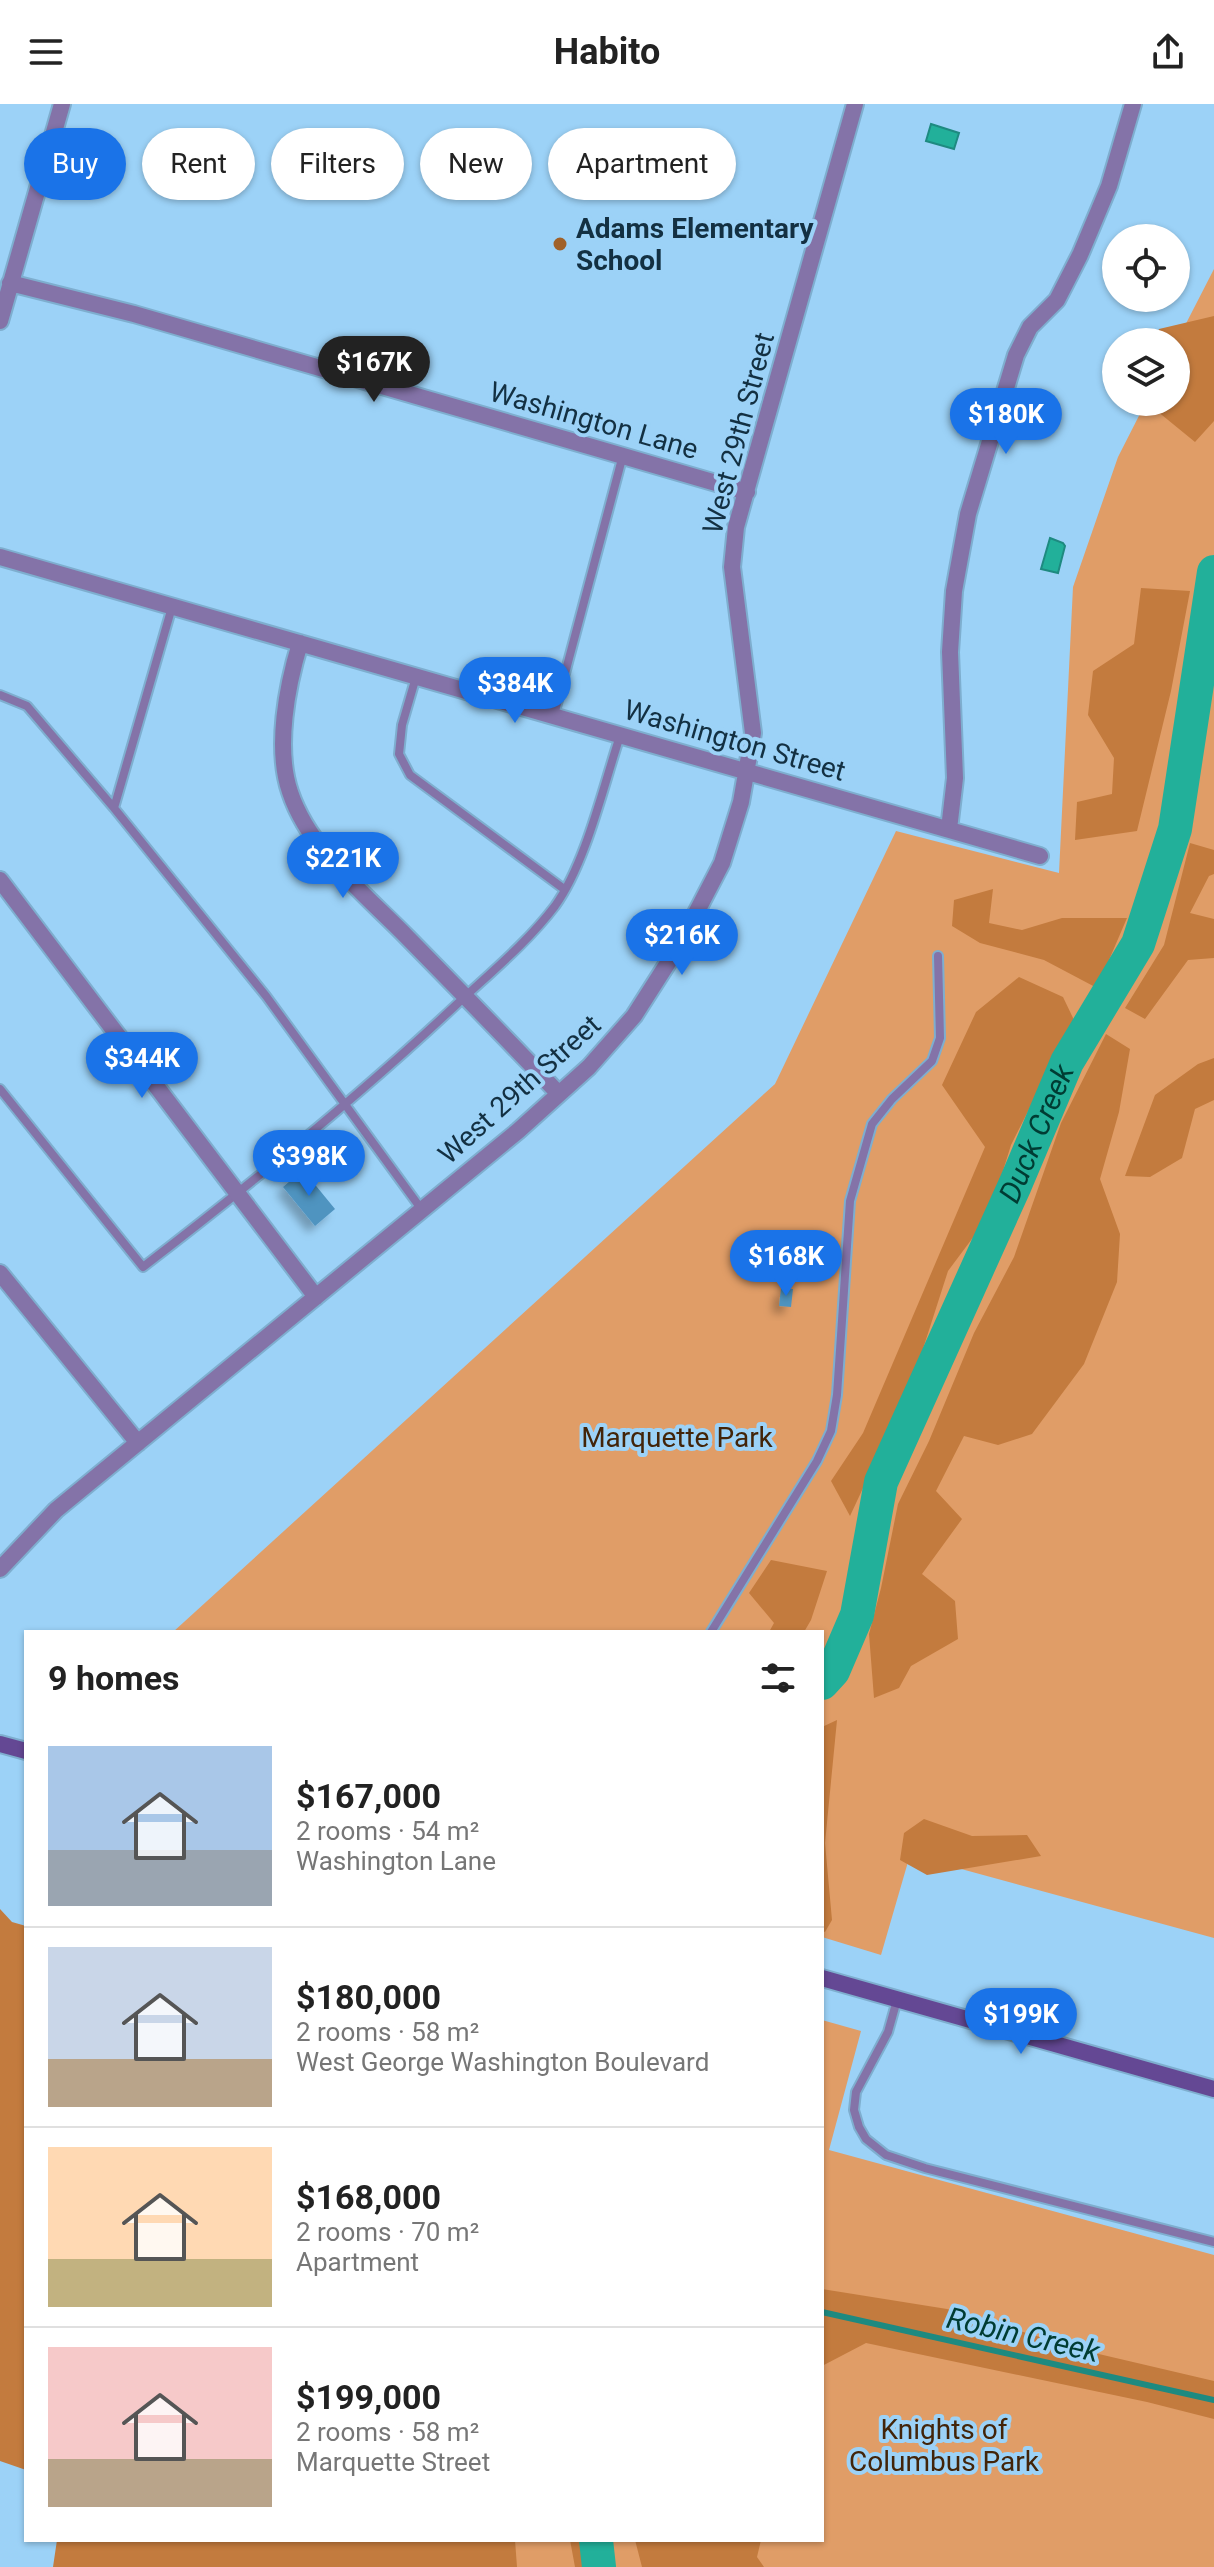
<!DOCTYPE html>
<html lang="en">
<head>
<meta charset="utf-8">
<style>
	body { margin:0; font-family:Roboto,sans-serif; background:#f6f6f6; color:#222; height:100vh; display:flex; flex-direction:column; font-size:30px; white-space:nowrap }
	* { box-sizing:border-box; margin:0 }
	p { font-size:26px; color:#767676 }
	.icon { flex:none; width:44px; height:44px; fill:none; stroke:currentColor; stroke-width:2; stroke-linecap:round; stroke-linejoin:round }
	.map { position:relative; flex:1; overflow:hidden }
	.details { position:absolute; left:24px; top:1526px; width:800px; height:912px; display:flex; flex-direction:column; background:#fff; border-radius:0px; box-shadow:0 2px 6px #0004 }
	.details>* { flex:none }
	.top-card { position:absolute; left:24px; top:24px; width:800px; height:72px; display:flex; gap:16px }
	.tools { position:absolute; left:1102px; top:120px; display:grid; gap:16px }
	.tools a { display:grid; place-items:center; width:88px; height:88px; border-radius:50%; background:#fff; box-shadow:0 2px 6px #0004; font-size:40px }
	.price { position:absolute; translate:-50% -68px; padding:0 18px; border-radius:28px; background:#1a73e8; color:#fff; font-size:26px; line-height:52px; filter:drop-shadow(0 2px 4px #0008) }
	.price::after { content:''; position:absolute; left:50%; top:48px; width:24px; height:18px; margin-left:-12px; background:inherit; clip-path:polygon(0 0,100% 0,50% 100%) }
	.price.on { background:#222; color:#fff }
	ul { padding:0; list-style:none }
	li { display:flex; align-items:center; gap:24px; height:200px; padding:0 24px }
	li+li { border-top:2px solid #e0e0e0 }
	li span { display:grid; place-items:center; flex:none; width:224px; height:160px; border-radius:0px; color:#555 }
	li>.icon { margin-inline-start:auto }
	span .icon { width:96px; height:96px; fill:#fffc; stroke-width:1 }
	li b { font-size:34px }
	h2 { display:flex; justify-content:space-between; align-items:center; height:96px; padding:0 24px; font-size:34px }
	.chip { padding:0 28px; border-radius:36px; background:#fff; box-shadow:0 2px 6px #0004; font-size:28px; line-height:72px }
	.chip.on { background:#1a73e8; color:#fff }
	header { display:flex; justify-content:space-between; align-items:center; height:104px; padding:0 24px; background:#fff; font-size:36px; font-weight:700 }
	.map>svg:first-child { display:block }
	.green { fill:#e09d67 }
	.forest { fill:#c37b3e }
	.water { fill:#22b09a; stroke:#1e8a80; stroke-width:2 }
	.lines { fill:none; stroke-linecap:round; stroke-linejoin:round }
	.stream { stroke:#1e8a80; stroke-width:6 }
	.river { stroke:#22b09a; stroke-width:34 }
	.building { fill:#5094c0; filter:url(#shadow) }
	.service-casing { stroke:#7eaecf; stroke-width:12 }
	.minor-casing { stroke:#7eaecf; stroke-width:20 }
	.secondary-casing { stroke:#7eaecf; stroke-width:20 }
	.service { stroke:#8473a8; stroke-width:8 }
	.minor { stroke:#8473a8; stroke-width:16 }
	.secondary { stroke:#644894; stroke-width:16 }
	.poi-dot { fill:#a06129; stroke:#9cd2f7; stroke-width:3 }
	.labels { text-anchor:middle; stroke-width:8; stroke-linejoin:round; paint-order:stroke }
	.poi-label { font-size:28px; font-weight:bold; fill:#133042; stroke:#9cd2f7; text-anchor:start }
	.street-label { font-size:28px; fill:#133042; stroke:#9cd2f7 }
	.park-label { font-size:28px; fill:#422409; stroke:#9cd2f7 }
	.water-label { font-size:30px; font-style:italic; fill:#003c33; stroke:#9cd2f7 }
</style>
</head>
<body>
<header><svg class="icon" aria-label="menu" viewBox="0 0 24 24"><path d="M4 6h16M4 12h16M4 18h16"/></svg>Habito<svg class="icon" aria-label="share" viewBox="0 0 24 24"><path d="M12 15V3M7 8l5-5 5 5M5 13v7h14v-7"/></svg></header>
<div class="map">
<svg width="1214" height="2463" viewBox="0 0 1214 2463">
	<defs>
		<filter id="shadow"><feDropShadow dx="-7" dy="7" stdDeviation="4" flood-color="#0004"/></filter>
	</defs>
	<rect width="100%" height="100%" fill="#9cd2f7"/>
	<path class="green" d="M1214,165V1834L910,1751L881,1851L822,1833V1528H173L775,980L896,727L1059,769L1073,483L1118,353L1146,298H1176V239Z
		M822,1916L861,1927L829,2046L1214,2151V2463H442L440,2436H822Z"/>
	<path class="forest" d="M1214,212V317L1195,338L1146,298H1176V238H1153L1159,225Z
		M1141,484L1190,487L1171,587L1137,727L1075,736L1077,698L1112,690L1114,654L1088,611L1093,567L1134,540Z
		M1190,739L1214,746V770L1209,772L1190,809L1214,815V854L1188,856L1145,915L1125,904L1164,841Z
		M993,785L989,819L1022,826L1062,814H1127L1097,884L1044,856L980,839L952,822L954,796Z
		M1019,873L1063,893L1074,916L1011,1041L989,1112L948,1167L912,1279L850,1412L831,1377L863,1329L985,1043L942,981L976,908Z
		M1106,930L1130,945L1119,1008L1100,1075L1120,1130L1117,1178L1084,1260L1032,1330L998,1341L964,1332L936,1387L962,1415L922,1470L955,1497L958,1535L911,1562L899,1584L874,1594L869,1530L881,1484L898,1400L929,1337L974,1229L1014,1153L1061,1019Z
		M1214,954V996L1195,1005L1182,1054L1150,1073L1125,1072L1155,991L1198,960Z
		M771,1456L827,1467L811,1516L804,1528H769L774,1519L749,1489Z
		M837,1616L825,1739L832,1816L825,1828L822,1827V1623Z
		M924,1715L972,1732L1027,1731L1041,1752L927,1771L900,1756L904,1729Z
		M0,1805L12,1818L26,1822V2366L0,2357Z
		M822,2185L947,2205L1086,2247L1214,2277V2315L1147,2298L866,2239L822,2262Z
		M57,2436H515L517,2463H53Z
		M570,2436H588L589,2463H575Z
		M635,2436H761L757,2453L764,2463H642Z"/>
	<path class="water" d="M931,20L959,29L954,45L926,37Z
		M1050,434L1063,439L1065,442L1058,469L1041,465Z"/>
	<g class="lines">
		<path class="stream" d="M822,2208L1214,2296"/>
		<g class="river">
			<path id="s1" d="M822,1579L833,1567L857,1511L881,1378L1015,1081L1067,958L1138,840L1175,725L1214,468"/>
			<path d="M596,2436L599,2463"/>
		</g>
	</g>
	<path class="building" d="M303,1066L335,1105L315,1122L283,1083Z
		M781,1184L793,1185L791,1203L779,1202Z"/>
	<g class="lines">
		<g class="service-casing">
			<path id="service" d="M172,503L114,704L266,892L422,1106
				M416,573L402,621L399,650L410,671L564,785
				M0,591L27,602L114,704
				M554,611L623,351
				M0,985L143,1163C251,1080 357,994 456,901C489,870 527,839 555,802C586,759 603,683 620,632
				M711,1528L817,1357L831,1327L837,1291L850,1097L872,1020L892,995L932,957L940,934L938,852
				M897,1896L888,1928L856,1988L854,2006L859,2023L866,2035L886,2051L925,2064L1214,2138"/>
		</g>
		<g class="minor-casing">
			<path id="minor" d="M10,179L134,210L747,388
				M0,217L62,0
				M0,453L1040,752
				M300,539C287,582 275,644 290,688C309,746 366,791 407,833C458,885 509,937 559,990
				M949,725L955,674L950,548L954,487L968,410L1016,251L1030,223L1057,196L1080,151L1109,82L1133,0
				M0,776L316,1193
				M0,1169L138,1339
				M0,1465L56,1406L518,1027L589,963L634,912L680,840L722,759L741,698L753,629L732,463L736,423L855,0"/>
		</g>
		<g class="secondary-casing">
			<path id="secondary" d="M0,1640L26,1647
				M822,1874L1214,1985"/>
		</g>
		<use href="#service" class="service"/>
		<use href="#minor" class="minor"/>
		<use href="#secondary" class="secondary"/>
	</g>
	<circle class="poi-dot" cx="560" cy="140" r="8"/>
	<g class="labels">
		<g class="poi-label">
			<text x="576" y="134">Adams Elementary<tspan x="576" dy="32">School</tspan></text>
		</g>
		<g class="street-label">
			<text transform="translate(594 316) rotate(16)" y="10">Washington Lane</text>
			<text transform="translate(738 329) rotate(-75)" y="10">West 29th Street</text>
			<text transform="translate(735 636) rotate(16)" y="10">Washington Street</text>
			<text transform="translate(519 985) rotate(-42)" y="10">West 29th Street</text>
		</g>
		<g class="park-label">
			<text x="677" y="1343">Marquette Park</text>
			<text x="944" y="2335">Knights of<tspan x="944" dy="32">Columbus Park</tspan></text>
		</g>
		<g class="water-label">
			<text dy="10" stroke="none"><textPath href="#s1" startOffset="594">Duck Creek</textPath></text>
			<text transform="translate(1023 2231) rotate(13)" y="10">Robin Creek</text>
		</g>
	</g>
</svg>
<div class="tools">
<a><svg class="icon" aria-label="locate" viewBox="0 0 24 24"><circle cx="12" cy="12" r="6"/><path d="M12 2v4M12 18v4M2 12h4M18 12h4"/></svg></a>
<a><svg class="icon" aria-label="layers" viewBox="0 0 24 24"><path d="M12 4l9 5-9 5-9-5zM3 14l9 5 9-5"/></svg></a>
</div>
<b class="price on" style="left:374px;top:300px">$167K</b>
<b class="price" style="left:1006px;top:352px">$180K</b>
<b class="price" style="left:515px;top:621px">$384K</b>
<b class="price" style="left:343px;top:796px">$221K</b>
<b class="price" style="left:682px;top:873px">$216K</b>
<b class="price" style="left:142px;top:996px">$344K</b>
<b class="price" style="left:309px;top:1094px">$398K</b>
<b class="price" style="left:786px;top:1194px">$168K</b>
<b class="price" style="left:1021px;top:1952px">$199K</b>
<div class="top-card">
<a class="chip on">Buy</a>
<a class="chip">Rent</a>
<a class="chip">Filters</a>
<a class="chip">New</a>
<a class="chip">Apartment</a>
</div>
<section class="details">
<h2>9 homes<svg class="icon" aria-label="filters" viewBox="0 0 24 24"><path d="M4 7h16M4 17h16"/><circle cx="9" cy="7" r="2"/><circle cx="15" cy="17" r="2"/></svg></h2>
<ul>
<li><span style="background:linear-gradient(#a9c7e8 65%,#9aa5b1 0)"><svg class="icon" aria-label="home" viewBox="0 0 24 24"><path d="M3 11l9-7 9 7M6 9v11h12V9"/></svg></span><div><b>$167,000</b><p>2 rooms · 54 m²</p><p>Washington Lane</p></div></li>
<li><span style="background:linear-gradient(#c9d6e8 70%,#b9a48a 0)"><svg class="icon" aria-label="home" viewBox="0 0 24 24"><path d="M3 11l9-7 9 7M6 9v11h12V9"/></svg></span><div><b>$180,000</b><p>2 rooms · 58 m²</p><p>West George Washington Boulevard</p></div></li>
<li><span style="background:linear-gradient(#ffd9b3 70%,#c2b280 0)"><svg class="icon" aria-label="home" viewBox="0 0 24 24"><path d="M3 11l9-7 9 7M6 9v11h12V9"/></svg></span><div><b>$168,000</b><p>2 rooms · 70 m²</p><p>Apartment</p></div></li>
<li><span style="background:linear-gradient(#f6c9c9 70%,#b9a48a 0)"><svg class="icon" aria-label="home" viewBox="0 0 24 24"><path d="M3 11l9-7 9 7M6 9v11h12V9"/></svg></span><div><b>$199,000</b><p>2 rooms · 58 m²</p><p>Marquette Street</p></div></li>
</ul>
</section>
</div>
</body>
</html>
